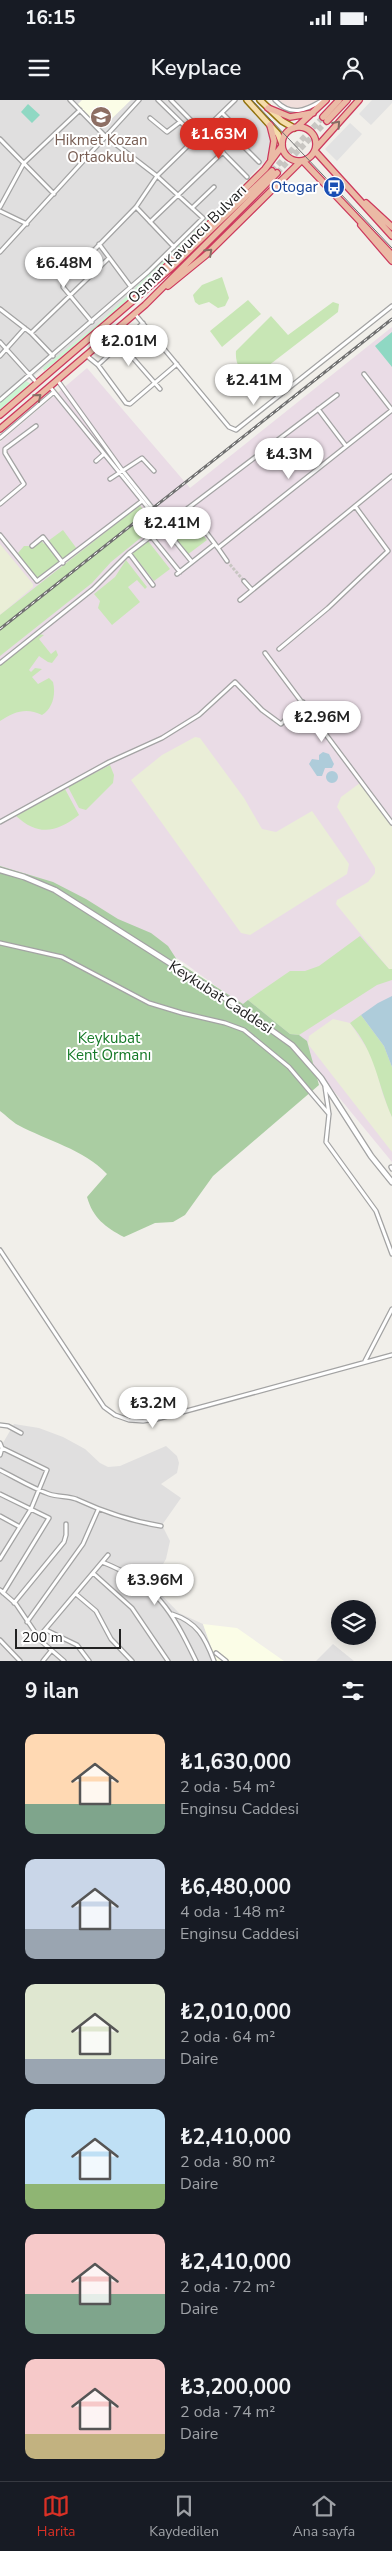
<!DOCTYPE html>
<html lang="tr">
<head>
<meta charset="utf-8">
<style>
	body { margin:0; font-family:"Nunito Sans",sans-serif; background:#242831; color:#f1f3f6; height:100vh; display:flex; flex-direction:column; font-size:19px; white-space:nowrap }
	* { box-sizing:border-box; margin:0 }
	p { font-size:16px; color:#9ea1a6 }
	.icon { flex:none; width:28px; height:28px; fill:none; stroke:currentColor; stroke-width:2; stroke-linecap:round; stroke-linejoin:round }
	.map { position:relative; height:1561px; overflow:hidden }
	.drawer { display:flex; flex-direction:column; background:#171b24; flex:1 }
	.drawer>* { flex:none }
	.tools { position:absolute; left:331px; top:1500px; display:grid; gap:10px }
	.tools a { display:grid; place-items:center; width:45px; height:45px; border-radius:50%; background:#171b24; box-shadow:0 2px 12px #0003; font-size:25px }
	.scale { position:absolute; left:15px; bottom:12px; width:106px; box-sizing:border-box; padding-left:5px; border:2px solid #222; border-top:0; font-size:14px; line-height:18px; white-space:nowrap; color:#222; -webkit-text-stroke:4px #fff; paint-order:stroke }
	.price { position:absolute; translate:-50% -42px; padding:0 11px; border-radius:18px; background:#fff; color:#222; font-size:16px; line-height:32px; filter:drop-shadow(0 1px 2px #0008) }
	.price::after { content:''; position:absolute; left:50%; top:30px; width:15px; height:11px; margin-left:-8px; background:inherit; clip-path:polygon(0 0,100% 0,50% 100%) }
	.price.on { background:#d93025; color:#fff }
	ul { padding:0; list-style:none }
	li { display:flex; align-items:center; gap:15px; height:125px; padding:0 25px }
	li span { display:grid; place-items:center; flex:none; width:140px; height:100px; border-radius:10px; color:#555 }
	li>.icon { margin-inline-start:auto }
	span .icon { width:60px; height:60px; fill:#fffc; stroke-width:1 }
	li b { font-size:21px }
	h2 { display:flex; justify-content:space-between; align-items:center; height:60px; padding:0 25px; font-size:21px }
	.status { display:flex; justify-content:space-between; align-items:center; height:35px; padding:0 25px; background:#171b24; direction:ltr }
	.status svg { height:14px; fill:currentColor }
	header { display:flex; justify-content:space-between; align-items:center; height:65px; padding:0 25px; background:#171b24; font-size:22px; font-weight:600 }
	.menu { display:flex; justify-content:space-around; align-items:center; height:70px; border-top:1px solid #363941; background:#171b24; font-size:14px; color:#9ea1a6 }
	.menu a { display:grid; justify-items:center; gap:2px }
	.menu .on { color:#d93025 }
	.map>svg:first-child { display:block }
	.residential { fill:#e0dfdf }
	.commercial { fill:#f0dedb }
	.industrial { fill:#eadce6 }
	.education { fill:#fbfde7 }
	.farmland { fill:#eaeed7 }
	.grass { fill:#c8e6b5 }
	.forest { fill:#aacda2 }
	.park { fill:#ccf6d3 }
	.pitch { fill:#8fd8c3 }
	.parking { fill:#e2e2e2 }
	.water { fill:#aeccda }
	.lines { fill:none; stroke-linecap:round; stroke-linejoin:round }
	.minor-tunnel { stroke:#c8c6c2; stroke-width:3; stroke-dasharray:3 1.5; stroke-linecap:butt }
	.trunk-tunnel { stroke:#c8c6c2; stroke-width:5.5; stroke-dasharray:5.5 3; stroke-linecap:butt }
	.minor-casing { stroke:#a3a3a3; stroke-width:5.5 }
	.tertiary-casing { stroke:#a3a3a3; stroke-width:7 }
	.primary-casing { stroke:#92730d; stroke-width:8 }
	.trunk-casing { stroke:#cd395d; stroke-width:8 }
	.minor { stroke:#fff; stroke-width:3 }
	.tertiary { stroke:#fff; stroke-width:4.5 }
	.primary { stroke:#f5dcab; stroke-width:5 }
	.trunk { stroke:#ebbaa5; stroke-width:5.5 }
	.tram { stroke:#707070; stroke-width:1 }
	.rail-casing { stroke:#707070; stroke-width:3 }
	.rail { stroke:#fff; stroke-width:1; stroke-dasharray:4; stroke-linecap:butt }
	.oneway { stroke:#866e64 }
	.labels { text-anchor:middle; stroke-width:4; stroke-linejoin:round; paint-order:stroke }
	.education-label { font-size:15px; fill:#785e54; stroke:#fff }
	.transit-label { font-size:15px; fill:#164399; stroke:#fff; text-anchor:end }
	.street-label { font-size:15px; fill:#222; stroke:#fff }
	.park-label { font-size:15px; fill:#167a28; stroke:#fff }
</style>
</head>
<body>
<div class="status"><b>16:15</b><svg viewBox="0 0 49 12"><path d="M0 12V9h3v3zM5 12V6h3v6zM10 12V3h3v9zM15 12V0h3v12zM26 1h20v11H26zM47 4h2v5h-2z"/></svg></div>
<header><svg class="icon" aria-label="menu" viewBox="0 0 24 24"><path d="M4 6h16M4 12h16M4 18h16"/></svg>Keyplace<svg class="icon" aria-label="person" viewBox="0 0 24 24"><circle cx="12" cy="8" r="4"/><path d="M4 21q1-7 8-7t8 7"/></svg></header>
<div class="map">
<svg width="392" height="1561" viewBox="0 0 392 1561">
	<rect width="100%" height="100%" fill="#f1efea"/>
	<path class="residential" d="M0,0H246L284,42L198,129L98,224L0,303Z
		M14,1324L39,1328L63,1337L85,1349L100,1363L108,1367L120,1366L166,1346L177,1356L179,1363L177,1373L161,1384L181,1398L162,1425L170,1441L166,1459L159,1471L148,1481L179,1513L203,1524L216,1561H0V1348Z
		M333,1544L354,1561H316Z"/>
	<path class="commercial" d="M278,0H318L309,7L298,10L286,7Z"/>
	<path class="industrial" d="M392,227V1062L314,967L283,935L183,862L103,814L0,767V342L87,268L190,388Z"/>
	<path class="education" d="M82,0H131L101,29L77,5Z
		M203,1524L237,1528L284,1561H216Z"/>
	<path class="farmland" d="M0,444L33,484V487L0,515Z
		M195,637L200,638L244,698L262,729L276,732L312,711L349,764L347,774L250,835L241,833L131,680L162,655Z
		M360,683L392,727V869H389L336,804L337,800L368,782L375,773V768L337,707L341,697Z
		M333,919L350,923L373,958L383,995L392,1017V1052L308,944L309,936Z"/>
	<path class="grass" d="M222,177L229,198L225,206L218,208L209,202L199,205L195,202L193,195L202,185Z
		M248,200L261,214L222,247L210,231Z
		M333,202L339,204L338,212L251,279C240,273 235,263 236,251L271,216L288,235Z
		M140,405L154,427L111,462L92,483L0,556V515Z
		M184,412L207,440L187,455L165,427Z
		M63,430L77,449L36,480L18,453L24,446H33L41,440L44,444Z
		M148,441L170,469L154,481L132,453Z
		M126,460L147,487L145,489L137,480L128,487L140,502L112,525L98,508L100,501L94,494L115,477Z
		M39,534L44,535L39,539L51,554L56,550L58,555L52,563L48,562L39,556L29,570L31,572L35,568L42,569L32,577L38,584L49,578L53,582C56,594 53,608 42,615C26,607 14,612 0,621V565Z
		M110,665L114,675L113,683L86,710L79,708L68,687Z
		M65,689L79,715C57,732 39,737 16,716Z
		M360,836L389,869H392V880L377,885L299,935L290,934L248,900L290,871H305L319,866Z
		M361,915L384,946L392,967V1017C377,983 376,953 350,923Z"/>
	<path class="forest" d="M0,766L53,782L86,799L118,819L151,833L168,846L179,863L243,904L248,900L290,934L299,935L307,941L319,985L213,1076L185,1115L173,1122L155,1123L124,1137C105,1127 93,1118 87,1097L107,1074C83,1049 48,1041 18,1025C12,1022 6,1015 0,1011Z"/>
	<path class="park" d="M257,71L259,73L98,229L44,271L43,268L98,224Z
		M26,281L31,284L0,310V303Z"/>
	<path class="pitch" d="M28,4L40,15L32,23L21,12Z
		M97,154L104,161L94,172L87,165Z
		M392,232V267L375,246Z"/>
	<path class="parking" d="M372,0H392V3L371,25L359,14Z
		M350,23L362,34L337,61L325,49Z"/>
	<path class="water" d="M323,652L329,654L334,664L332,668H325L322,676H317L309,664L312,659L319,660V655Z
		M326 677a6 6 0 1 1 12 0a6 6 0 1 1-12 0Z
		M392,896V967L384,946L361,915L378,903Z"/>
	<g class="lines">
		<path class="minor-tunnel" d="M227,461L244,481"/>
		<path class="trunk-tunnel" d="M272,71L323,17
			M277,73L327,21"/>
		<g class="minor-casing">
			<path id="minor" d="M158,0L197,38
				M171,0L247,77
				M275,0C291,17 305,11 323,0
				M222,13L245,36L239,42L259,62
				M150,18L167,32L180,22
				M0,39L54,94
				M0,107L24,63L80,10
				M136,107L174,147
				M192,108L214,87
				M0,111L27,124
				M150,122L223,52
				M99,144L131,187
				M0,152L139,0
				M0,209L31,233L53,256
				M135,214L229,327L236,330L392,206
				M92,222L63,187L64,181L136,107L157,76L235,0
				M31,233L109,158
				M112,234L160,289
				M0,242L37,283
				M0,256L25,228
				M87,256L98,265L126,303L130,304L177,264
				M98,265L143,223
				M364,274L392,310
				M58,281L122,370L166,425
				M50,287L192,462
				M0,300L148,172L203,118L157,76L105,36L70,0
				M318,309L346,346
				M0,338L54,292
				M96,361L104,354
				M110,379L142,358L154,371
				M0,404L24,384L5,353V349L36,326
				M188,408L218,448L392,310
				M0,435L37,481L142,401
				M151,436L180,472
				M32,446L43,437L63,463
				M218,448L227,461
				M129,453L153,485
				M177,474L215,444
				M244,481L252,490
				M240,500L392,376
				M279,549L328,508L388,451L355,406
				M265,553L392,723
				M0,563L93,489L129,453L337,295
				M0,722L109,662L162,638L199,615L235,582L262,610L281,624L303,602
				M0,843L62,857L149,903L182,913L225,923L244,930L289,967L329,1014
				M325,987L329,1014L326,1042L376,1111L392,1154
				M391,1067L392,1069
				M0,1150L104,1307L115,1315L129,1320L143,1321L157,1319L392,1255
				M365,1261L392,1209
				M0,1325L8,1326L21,1333
				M0,1343L2,1348L0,1355
				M0,1370C16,1378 32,1388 49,1394C58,1397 68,1396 76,1399C104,1412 130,1421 161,1426
				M0,1394L49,1418L3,1493
				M0,1416L20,1427
				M0,1459L31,1409L47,1370L2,1348
				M102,1462C156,1483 172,1511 196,1561
				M93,1473L132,1508L168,1561
				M0,1490L16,1504L41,1541L64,1561
				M76,1494L96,1511L111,1539L132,1561
				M14,1503L64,1442L66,1435V1424
				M172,1514C197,1522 205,1537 214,1561
				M27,1522L83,1444L98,1410
				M46,1530L77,1545L89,1561
				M38,1538L108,1455
				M0,1540L20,1561
				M216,1553L226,1561
				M43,1561L51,1551"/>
		</g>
		<g class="tertiary-casing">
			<path id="tertiary" d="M0,770L24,777L55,790L239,907L292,945L321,978L371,1056L392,1082"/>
		</g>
		<g class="primary-casing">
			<path id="primary" d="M247,0L278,34L282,44
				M260,0L282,21L294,28"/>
		</g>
		<g class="trunk-casing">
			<path id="trunk" d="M268,8L290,17L313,13
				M323,17L339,0
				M327,21L347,0
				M270,25L274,41L271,59
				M282 44a17 17 0 1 1 34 0a17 17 0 1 1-34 0Z
				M297,27L326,0
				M316,48L359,0
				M315,51L392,136
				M303,61L392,155
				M366,103L392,127
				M361,125L392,161
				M156,177L265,69L282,46
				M168,186L206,155L300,62
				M0,315L171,168L272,71
				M0,329L145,205L277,73"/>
		</g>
		<use href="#minor" class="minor"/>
		<use href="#tertiary" class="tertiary"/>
		<use href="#primary" class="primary"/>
		<use href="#trunk" class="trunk"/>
		<path class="tram" d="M252,0L392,148"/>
		<g class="rail-casing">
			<path id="rail" d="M0,529L392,219"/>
		</g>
		<use href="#rail" class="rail"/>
	</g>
	<defs><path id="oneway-chevron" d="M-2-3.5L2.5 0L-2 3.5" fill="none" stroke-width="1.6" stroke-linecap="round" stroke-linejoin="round" transform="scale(1.25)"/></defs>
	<g class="oneway">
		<use href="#oneway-chevron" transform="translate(337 24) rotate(-48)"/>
		<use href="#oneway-chevron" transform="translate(209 152) rotate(-43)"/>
		<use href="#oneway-chevron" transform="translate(38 297) rotate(-40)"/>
	</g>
	<defs>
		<g id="school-disc" transform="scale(1.125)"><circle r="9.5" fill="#8d6e63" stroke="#fff"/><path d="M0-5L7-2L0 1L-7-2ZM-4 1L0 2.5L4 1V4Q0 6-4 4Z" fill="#fff"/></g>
		<g id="bus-disc" transform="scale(1.125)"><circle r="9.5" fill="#1a4fb4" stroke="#fff"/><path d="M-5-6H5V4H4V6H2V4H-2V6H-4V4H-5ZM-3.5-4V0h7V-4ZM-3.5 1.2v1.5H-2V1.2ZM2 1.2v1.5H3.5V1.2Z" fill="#fff"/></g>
	</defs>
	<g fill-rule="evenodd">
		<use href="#school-disc" x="101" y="17"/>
		<use href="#bus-disc" x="334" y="87"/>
	</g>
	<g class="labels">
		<g class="education-label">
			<text x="101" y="45">Hikmet Kozan<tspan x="101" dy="17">Ortaokulu</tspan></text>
		</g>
		<g class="transit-label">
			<text x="318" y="92">Otogar</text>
		</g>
		<g class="street-label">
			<text transform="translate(187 144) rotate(-45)" y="5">Osman Kavuncu Bulvarı</text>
			<text transform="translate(221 897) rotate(33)" y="5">Keykubat Caddesi</text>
		</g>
		<g class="park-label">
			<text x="109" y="943">Keykubat<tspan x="109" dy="17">Kent Ormanı</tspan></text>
		</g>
	</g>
</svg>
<div class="tools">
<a><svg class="icon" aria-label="layers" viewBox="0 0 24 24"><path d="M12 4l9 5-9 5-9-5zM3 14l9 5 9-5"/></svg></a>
</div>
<div class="scale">200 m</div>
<b class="price on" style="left:219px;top:60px">₺1.63M</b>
<b class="price" style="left:64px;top:189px">₺6.48M</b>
<b class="price" style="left:129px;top:267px">₺2.01M</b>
<b class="price" style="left:254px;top:306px">₺2.41M</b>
<b class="price" style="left:289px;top:380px">₺4.3M</b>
<b class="price" style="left:172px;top:449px">₺2.41M</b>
<b class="price" style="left:322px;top:643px">₺2.96M</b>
<b class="price" style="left:153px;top:1329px">₺3.2M</b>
<b class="price" style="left:155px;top:1506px">₺3.96M</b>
</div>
<section class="drawer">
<h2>9 ilan<svg class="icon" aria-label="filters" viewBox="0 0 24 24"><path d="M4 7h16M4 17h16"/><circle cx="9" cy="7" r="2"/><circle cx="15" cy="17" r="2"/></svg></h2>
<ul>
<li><span style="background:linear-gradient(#ffd9b3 70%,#7fa58c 0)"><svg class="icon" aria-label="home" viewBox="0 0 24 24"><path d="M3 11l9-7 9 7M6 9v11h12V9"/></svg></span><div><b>₺1,630,000</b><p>2 oda · 54 m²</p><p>Enginsu Caddesi</p></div></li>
<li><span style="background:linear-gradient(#c9d6e8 70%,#9aa5b1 0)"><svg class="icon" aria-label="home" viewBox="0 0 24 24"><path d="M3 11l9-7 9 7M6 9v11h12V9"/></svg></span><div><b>₺6,480,000</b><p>4 oda · 148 m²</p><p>Enginsu Caddesi</p></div></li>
<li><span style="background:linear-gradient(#dfe7d0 75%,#9aa5b1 0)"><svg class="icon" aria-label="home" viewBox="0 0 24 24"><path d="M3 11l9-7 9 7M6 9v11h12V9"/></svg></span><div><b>₺2,010,000</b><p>2 oda · 64 m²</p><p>Daire</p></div></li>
<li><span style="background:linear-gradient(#bfe0f5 75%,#8fb573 0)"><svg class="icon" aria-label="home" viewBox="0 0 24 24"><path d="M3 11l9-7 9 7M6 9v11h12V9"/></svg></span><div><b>₺2,410,000</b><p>2 oda · 80 m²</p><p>Daire</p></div></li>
<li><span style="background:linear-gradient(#f6c9c9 60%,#7fa58c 0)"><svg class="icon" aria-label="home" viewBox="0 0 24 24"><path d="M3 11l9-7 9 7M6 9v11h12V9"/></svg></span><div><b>₺2,410,000</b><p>2 oda · 72 m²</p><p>Daire</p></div></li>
<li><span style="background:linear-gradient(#f6c9c9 75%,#c2b280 0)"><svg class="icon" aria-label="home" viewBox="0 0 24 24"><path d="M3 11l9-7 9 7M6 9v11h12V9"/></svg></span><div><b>₺3,200,000</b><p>2 oda · 74 m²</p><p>Daire</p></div></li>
</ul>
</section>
<nav class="menu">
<a class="on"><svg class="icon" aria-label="map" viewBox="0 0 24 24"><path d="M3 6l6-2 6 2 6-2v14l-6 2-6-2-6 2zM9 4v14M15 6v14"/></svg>Harita</a>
<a><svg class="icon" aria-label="saved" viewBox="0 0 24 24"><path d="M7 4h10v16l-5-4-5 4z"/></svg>Kaydedilen</a>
<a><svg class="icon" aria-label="home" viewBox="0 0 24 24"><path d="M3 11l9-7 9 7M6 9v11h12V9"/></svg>Ana sayfa</a>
</nav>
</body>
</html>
